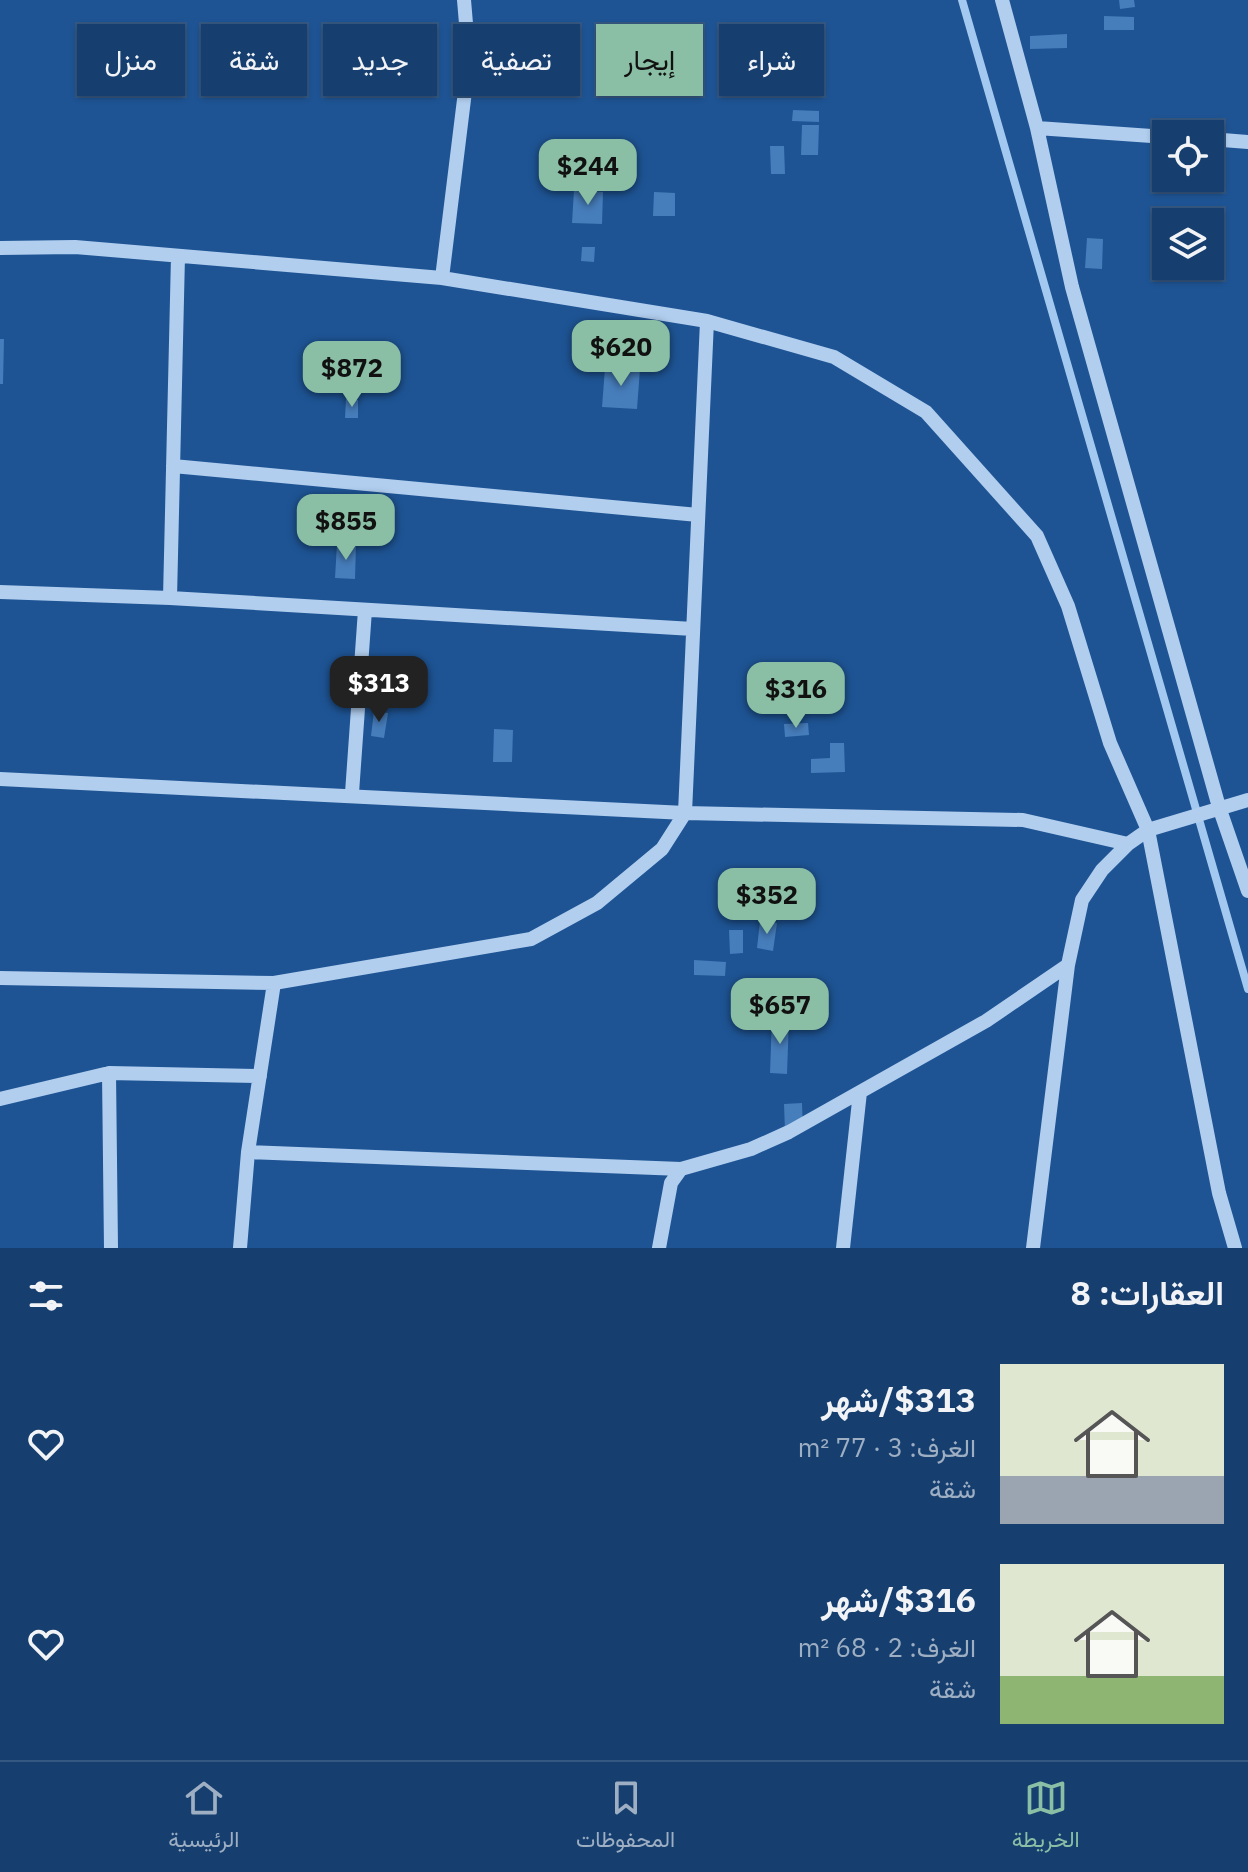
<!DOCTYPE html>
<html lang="ar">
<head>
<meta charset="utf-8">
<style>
	body { margin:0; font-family:"IBM Plex Sans",Vazirmatn,sans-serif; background:#1f4674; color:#f1f3f6; direction:rtl; height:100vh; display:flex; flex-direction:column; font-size:30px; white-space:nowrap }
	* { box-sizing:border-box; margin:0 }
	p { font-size:26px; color:#9eafc3 }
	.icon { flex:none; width:44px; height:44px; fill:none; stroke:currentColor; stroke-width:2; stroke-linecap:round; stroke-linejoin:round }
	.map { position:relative; height:1248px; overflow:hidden; direction:ltr }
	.side { display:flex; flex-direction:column; background:#163f6f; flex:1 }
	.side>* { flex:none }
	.banner { position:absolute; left:24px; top:24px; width:800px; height:72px; direction:rtl; display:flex; gap:16px }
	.fabs { position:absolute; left:1152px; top:120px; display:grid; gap:16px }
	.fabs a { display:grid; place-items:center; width:72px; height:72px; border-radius:0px; background:#163f6f; box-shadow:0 2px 6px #0004,0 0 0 2px #355882; font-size:40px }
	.price { position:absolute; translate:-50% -68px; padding:0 18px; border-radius:16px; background:#8abfa5; color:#111; font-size:26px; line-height:52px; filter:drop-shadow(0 2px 4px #0008) }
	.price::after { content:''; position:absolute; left:50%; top:48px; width:24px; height:18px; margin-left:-12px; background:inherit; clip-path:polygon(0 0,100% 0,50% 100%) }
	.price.selected { background:#222; color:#fff }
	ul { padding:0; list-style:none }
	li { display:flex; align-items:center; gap:24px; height:200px; padding:0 24px }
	li span { display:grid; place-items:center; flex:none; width:224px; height:160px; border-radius:0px; color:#555 }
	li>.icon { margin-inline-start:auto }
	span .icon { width:96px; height:96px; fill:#fffc; stroke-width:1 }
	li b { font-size:34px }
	h2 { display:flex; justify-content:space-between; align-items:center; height:96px; padding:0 24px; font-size:34px }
	.tag { padding:0 28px; border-radius:0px; background:#163f6f; box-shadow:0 2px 6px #0004,0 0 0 2px #355882; font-size:28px; line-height:72px }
	.tag.selected { background:#8abfa5; color:#111 }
	.menu { display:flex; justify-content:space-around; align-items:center; height:112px; border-top:2px solid #355882; background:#163f6f; font-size:22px; color:#9eafc3 }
	.menu a { display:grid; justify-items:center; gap:4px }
	.menu .selected { color:#8abfa5 }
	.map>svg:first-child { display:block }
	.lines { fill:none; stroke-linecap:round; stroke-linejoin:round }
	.stream { stroke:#a4c9f0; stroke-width:8 }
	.building { fill:#467dbb }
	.minor { stroke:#b1ceef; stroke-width:14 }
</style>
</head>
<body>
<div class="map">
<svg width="1248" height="1248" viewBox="0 0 1248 1248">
	<rect width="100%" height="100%" fill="#1e5494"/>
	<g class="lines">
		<path class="stream" d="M962,0L1248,989"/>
	</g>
	<path class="building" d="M1119,0H1134L1135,7L1120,9Z
		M1104,16L1134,17V30H1104Z
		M1067,34V48L1030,49V36Z
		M793,110L819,111V122L792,121Z
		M802,125H819L818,155H801Z
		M770,146H784L785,174H771Z
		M574,190L603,192L602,224L572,223Z
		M654,192L675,193V216H653Z
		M1087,238L1103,239L1102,269L1085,268Z
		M582,247H595L594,262L581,261Z
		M0,339H4L3,384H0Z
		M605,368L640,369L637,409L602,407Z
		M346,399L358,400V418H345Z
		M337,544L356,545L355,579L335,578Z
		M374,711L388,713L384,738L371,736Z
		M808,723L809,735L785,737L784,724Z
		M494,729L513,730L512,762H493Z
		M830,743H844L845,772L811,773V759L830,758Z
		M760,921L777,923L773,951L757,948Z
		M729,930H743V953L730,954Z
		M694,960L726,962L725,976L694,975Z
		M772,1017L789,1018L787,1074L770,1073Z
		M802,1103L803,1131L785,1132L784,1104Z"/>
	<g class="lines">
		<path class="minor" d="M1002,0L1037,128L1072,287L1219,807L1248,891
			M1037,128L1166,137
			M1210,139L1248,142
			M0,248L75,247L442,278L707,321L834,357L926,412L1037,536L1068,606L1110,743L1148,830L1219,1193L1235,1248
			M442,278L469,59L464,0
			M173,466L698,515
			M0,592L170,598L693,629
			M170,598L178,256
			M0,779L685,813L707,321
			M352,793L365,610
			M0,978L274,983L531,939L597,903L662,849L685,813L1023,820L1128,844
			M109,1073L111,1248
			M0,1099L109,1073L260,1076
			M248,1152L681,1169
			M240,1248L248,1152L274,983
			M659,1248L671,1183L681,1169L751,1149L789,1132L986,1021L1068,965L1082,900L1102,870L1128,844L1148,830L1248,800
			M843,1248L860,1092
			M1033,1248L1068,965"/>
	</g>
</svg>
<div class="fabs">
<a><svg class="icon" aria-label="locate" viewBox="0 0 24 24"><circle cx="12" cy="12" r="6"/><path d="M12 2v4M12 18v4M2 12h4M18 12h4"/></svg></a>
<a><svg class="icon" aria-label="layers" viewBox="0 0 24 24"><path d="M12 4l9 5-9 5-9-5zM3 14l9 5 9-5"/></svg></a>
</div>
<b class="price" style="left:588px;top:207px">$244</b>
<b class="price" style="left:621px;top:388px">$620</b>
<b class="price" style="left:352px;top:409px">$872</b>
<b class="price" style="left:346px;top:562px">$855</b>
<b class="price selected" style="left:379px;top:724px">$313</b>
<b class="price" style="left:796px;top:730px">$316</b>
<b class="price" style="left:767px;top:936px">$352</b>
<b class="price" style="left:780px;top:1046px">$657</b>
<div class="banner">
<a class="tag">شراء</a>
<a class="tag selected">إيجار</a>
<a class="tag">تصفية</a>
<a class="tag">جديد</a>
<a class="tag">شقة</a>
<a class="tag">منزل</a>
</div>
</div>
<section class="side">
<h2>العقارات: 8<svg class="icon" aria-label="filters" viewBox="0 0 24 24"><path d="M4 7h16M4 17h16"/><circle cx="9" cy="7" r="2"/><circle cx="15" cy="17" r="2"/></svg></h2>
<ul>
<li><span style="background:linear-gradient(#dfe7d0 70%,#9aa5b1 0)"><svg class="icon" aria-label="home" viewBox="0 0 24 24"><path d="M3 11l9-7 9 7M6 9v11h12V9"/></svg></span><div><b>$313/شهر</b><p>الغرف: 3 · 77 m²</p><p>شقة</p></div><svg class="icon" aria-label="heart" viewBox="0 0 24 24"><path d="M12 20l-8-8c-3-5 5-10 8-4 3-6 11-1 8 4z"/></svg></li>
<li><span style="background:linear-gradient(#dfe7d0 70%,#8fb573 0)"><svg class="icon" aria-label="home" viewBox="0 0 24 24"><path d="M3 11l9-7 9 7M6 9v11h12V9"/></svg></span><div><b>$316/شهر</b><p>الغرف: 2 · 68 m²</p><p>شقة</p></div><svg class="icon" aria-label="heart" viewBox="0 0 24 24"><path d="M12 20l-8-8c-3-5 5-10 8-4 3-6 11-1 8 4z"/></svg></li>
</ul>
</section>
<nav class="menu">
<a class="selected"><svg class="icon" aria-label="map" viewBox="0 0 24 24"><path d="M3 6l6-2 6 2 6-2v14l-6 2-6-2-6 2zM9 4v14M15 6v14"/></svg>الخريطة</a>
<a><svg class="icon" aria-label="saved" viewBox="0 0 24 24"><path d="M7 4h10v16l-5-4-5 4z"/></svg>المحفوظات</a>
<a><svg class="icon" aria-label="home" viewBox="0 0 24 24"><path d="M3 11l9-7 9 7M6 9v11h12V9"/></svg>الرئيسية</a>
</nav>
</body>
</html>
